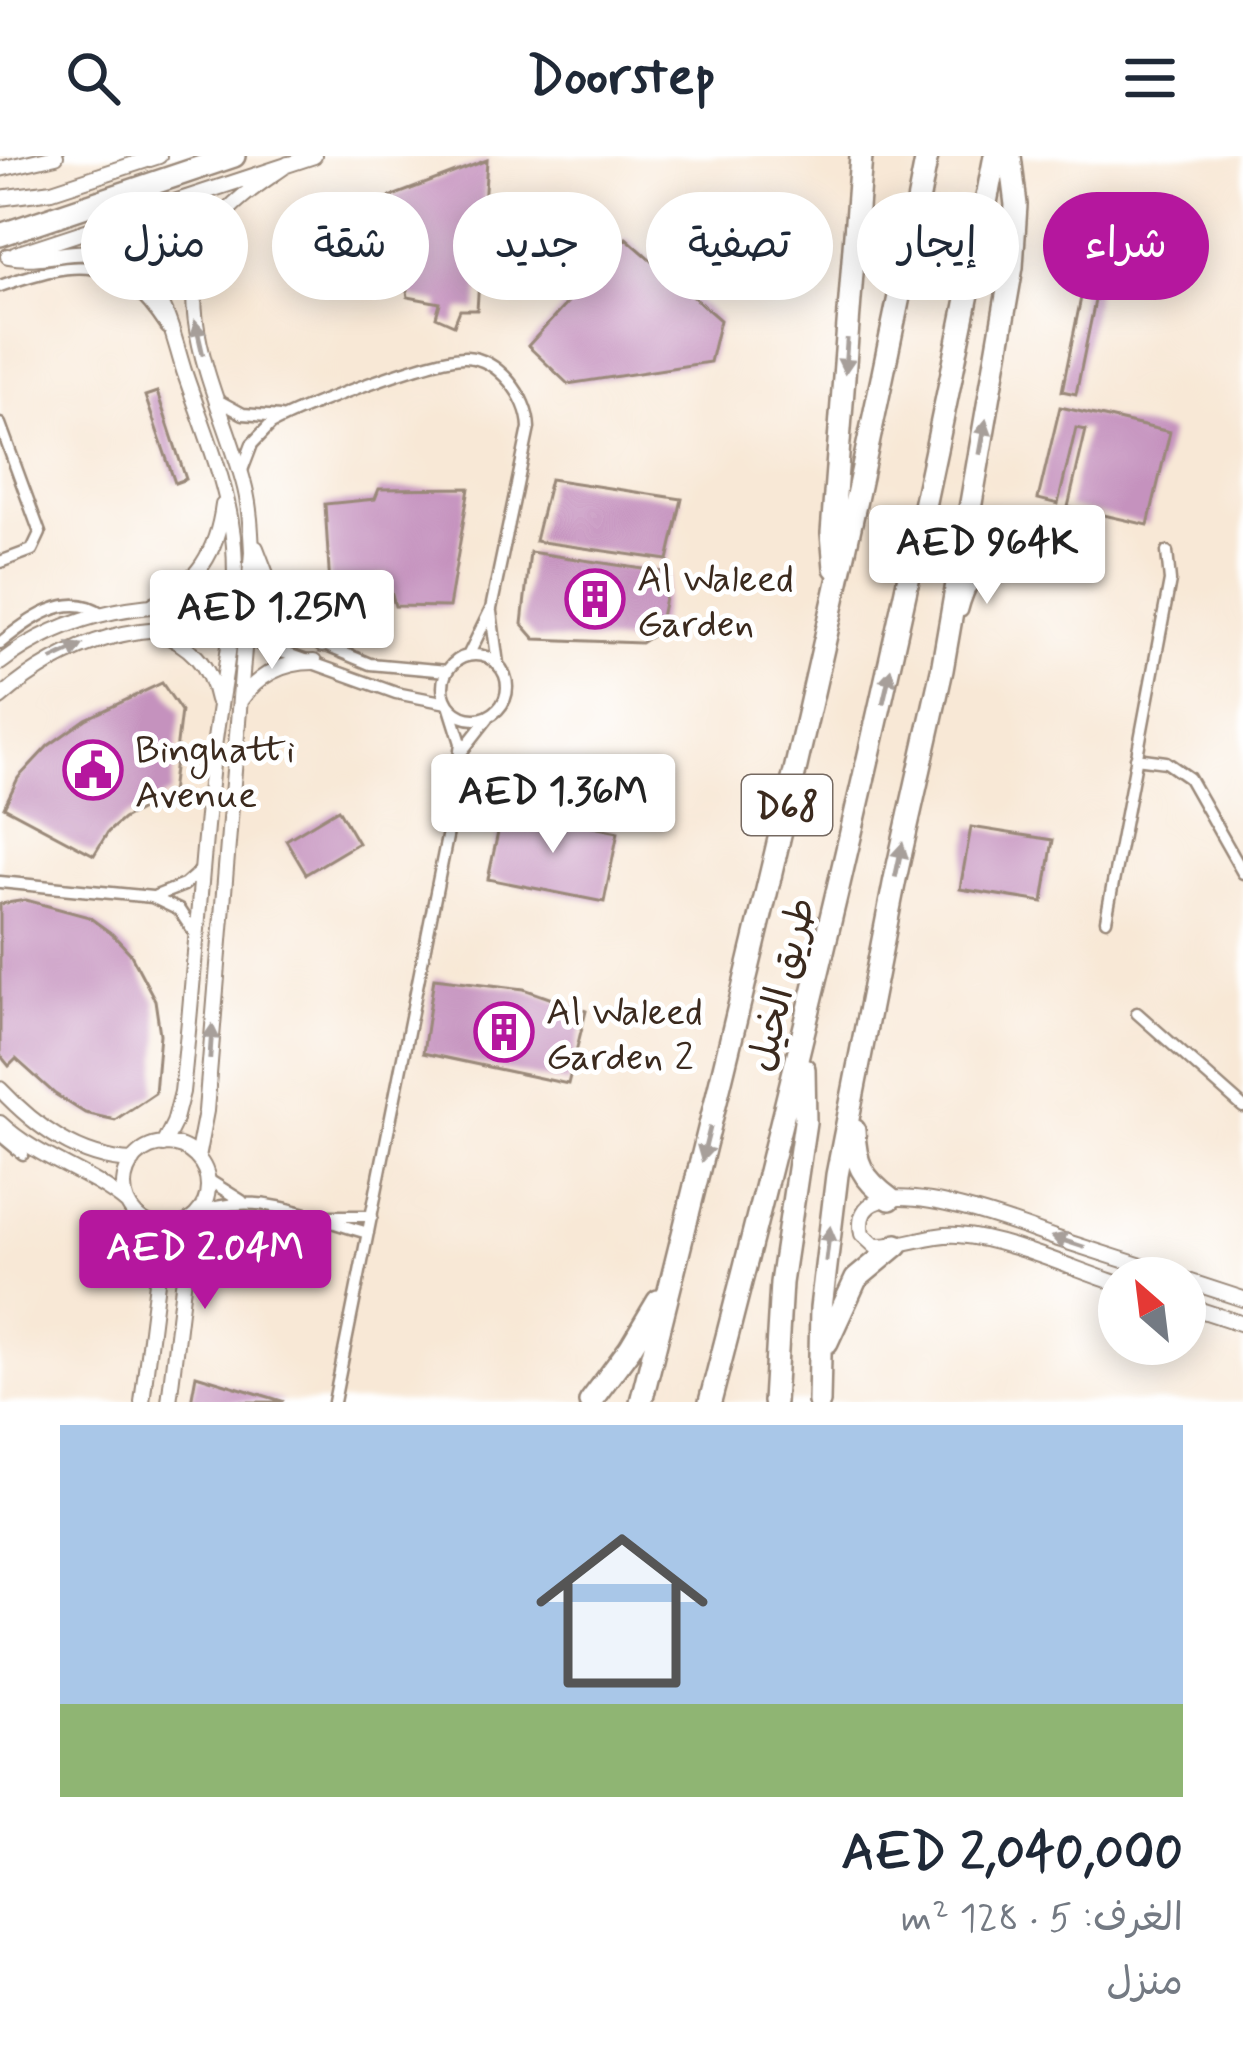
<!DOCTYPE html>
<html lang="ar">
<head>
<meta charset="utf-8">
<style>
	body { margin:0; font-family:Mynerve,"Playpen Sans Arabic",sans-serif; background:#f2f2f3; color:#1f2937; direction:rtl; height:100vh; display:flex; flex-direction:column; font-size:45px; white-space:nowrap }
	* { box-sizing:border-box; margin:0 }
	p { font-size:39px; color:#747a83 }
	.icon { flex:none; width:66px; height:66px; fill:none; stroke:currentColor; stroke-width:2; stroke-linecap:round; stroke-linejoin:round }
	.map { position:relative; height:1246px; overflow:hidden; direction:ltr }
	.details { display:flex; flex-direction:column; background:#fff; flex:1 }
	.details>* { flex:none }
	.hud { position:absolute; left:36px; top:36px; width:1173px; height:108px; direction:rtl; display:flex; gap:24px }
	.needle { width:78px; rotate:332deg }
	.buttons { position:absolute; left:1098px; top:1101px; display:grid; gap:24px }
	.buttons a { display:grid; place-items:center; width:108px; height:108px; border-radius:50%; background:#fff; box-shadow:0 6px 30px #0003; font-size:60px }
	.price { position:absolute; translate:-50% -102px; padding:0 27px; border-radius:12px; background:#fff; color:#222; font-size:39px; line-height:78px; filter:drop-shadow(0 3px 6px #0008) }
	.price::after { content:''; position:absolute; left:50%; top:72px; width:36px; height:27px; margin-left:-18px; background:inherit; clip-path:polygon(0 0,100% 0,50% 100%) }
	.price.active { background:#b5179e; color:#fff }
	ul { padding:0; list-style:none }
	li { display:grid; align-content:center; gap:24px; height:636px; padding:0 60px }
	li+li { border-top:3px solid #e0e1e3 }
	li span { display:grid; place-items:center; height:372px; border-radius:0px; color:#555 }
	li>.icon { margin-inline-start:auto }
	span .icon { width:216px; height:216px; fill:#fffc; stroke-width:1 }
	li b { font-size:51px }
	.pill { padding:0 42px; border-radius:54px; background:#fff; box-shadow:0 6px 30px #0003; font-size:42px; line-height:108px }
	.pill.active { background:#b5179e; color:#fff }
	header { display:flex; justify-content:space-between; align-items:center; height:156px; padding:0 60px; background:#fff; font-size:54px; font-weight:800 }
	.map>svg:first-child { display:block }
	.building { fill:#c592be }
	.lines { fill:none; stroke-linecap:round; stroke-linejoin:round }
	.minor-casing { stroke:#9a897a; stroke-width:15 }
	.tertiary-casing { stroke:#9a897a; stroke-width:18 }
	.motorway-casing { stroke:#9a897a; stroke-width:26 }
	.minor { stroke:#fff; stroke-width:10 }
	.tertiary { stroke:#fff; stroke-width:14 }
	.motorway { stroke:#fff; stroke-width:21 }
	.oneway { fill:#a79f9a }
	.labels { text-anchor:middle; stroke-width:10; stroke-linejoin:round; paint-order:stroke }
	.shield { fill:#fff; stroke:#766a62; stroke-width:3 }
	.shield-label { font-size:36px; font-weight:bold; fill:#3b2a1e }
	.poi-label { font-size:39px; fill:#3b2a1e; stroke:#fff; text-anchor:start }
	.street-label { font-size:39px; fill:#3b2a1e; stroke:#fff }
</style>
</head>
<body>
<header><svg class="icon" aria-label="menu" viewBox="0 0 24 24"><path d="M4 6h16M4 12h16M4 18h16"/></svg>Doorstep<svg class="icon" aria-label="search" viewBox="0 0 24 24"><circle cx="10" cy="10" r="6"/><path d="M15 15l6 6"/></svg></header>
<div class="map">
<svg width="1243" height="1246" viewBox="0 0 1243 1246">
	<rect width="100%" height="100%" fill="#fff"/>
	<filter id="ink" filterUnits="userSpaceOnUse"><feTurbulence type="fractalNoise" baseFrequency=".00833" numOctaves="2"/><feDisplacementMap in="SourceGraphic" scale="24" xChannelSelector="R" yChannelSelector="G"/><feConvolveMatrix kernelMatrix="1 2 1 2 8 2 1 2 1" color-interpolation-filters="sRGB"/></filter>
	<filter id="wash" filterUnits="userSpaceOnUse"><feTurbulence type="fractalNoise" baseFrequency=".004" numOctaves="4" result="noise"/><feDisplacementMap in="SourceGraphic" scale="48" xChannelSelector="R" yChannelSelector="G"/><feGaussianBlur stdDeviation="2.7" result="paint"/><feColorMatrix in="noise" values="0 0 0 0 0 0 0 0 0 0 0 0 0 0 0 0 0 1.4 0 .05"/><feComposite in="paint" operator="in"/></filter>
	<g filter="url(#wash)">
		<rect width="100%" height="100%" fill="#f8e8d6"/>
		<g id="blocks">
			<path class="building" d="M487,4L477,154H460L454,169L436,161L440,147L408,141L390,41Z
				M626,82L720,164L710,206L568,228L528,190Z
				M1086,117L1100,120L1076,238L1062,235Z
				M157,236L186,323L175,327L145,240Z
				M1060,251L1170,276L1148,369L1068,351L1086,274L1076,272L1058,348L1038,343Z
				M550,323L682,343L668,404L535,385Z
				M469,332L449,451L395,450L386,418L330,431L325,348L375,343L379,333Z
				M530,396L670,417L658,476L641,487L535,483L522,468Z
				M162,527L181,555L171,637L123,663L108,676L94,699L4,651L18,622L48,590L86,563Z
				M338,653L358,687L306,718L286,684Z
				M503,653L618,676L604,746L488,723Z
				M971,671L1053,684L1043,746L960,733Z
				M26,744L89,761L112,778L130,797L155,844L160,878L155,937L115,964L85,957L55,938L16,903L9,910L0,899V748Z
				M434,822L524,833L586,855L568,928L423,897Z
				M196,1219L282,1245L281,1246H191Z"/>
		</g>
	</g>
	<g filter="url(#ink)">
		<use href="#blocks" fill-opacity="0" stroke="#9a897a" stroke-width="3"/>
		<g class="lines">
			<g class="minor-casing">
				<path id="minor" d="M0,130C77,103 118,97 167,172
					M219,245L243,258L280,261
					M0,268L40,377L32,394L0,406
					M241,317L252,288L271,268C301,252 436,199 466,201C499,203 528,241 529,272L491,453L468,500
					M962,455C974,408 1011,371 1062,372
					M491,456L498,508
					M247,457L370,508L447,515
					M243,482L396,537L447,547
					M0,487C28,465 68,433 102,458
					M443 531a32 32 0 1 1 64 0a32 32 0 1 1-64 0Z
					M463,594L488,562
					M1136,602L1166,606L1189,622L1243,717
					M0,726L152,741L179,754L195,778
					M156,740L184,729L201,714
					M1106,764L1170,425L1167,396
					M1137,857L1243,951
					M0,979L23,998
					M207,1023L242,1045
					M196,1059C252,1030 313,1063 368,1077
					M327,1060H372
					M334,1246L453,651L461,587L450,552"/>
			</g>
			<g class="tertiary-casing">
				<path id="tertiary" d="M0,13L56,0
					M0,42L52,35L159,0
					M16,98L314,0
					M8,100C54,109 85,80 131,112C166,136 172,177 184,215C203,272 229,329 234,390C239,459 221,531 213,599C201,711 194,824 182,936L174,967L163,989
					M256,392L276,444L322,489
					M154,448C197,428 217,396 223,349
					M156,475C189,488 210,508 217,544
					M0,507C66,456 158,438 239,455
					M0,542C67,484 146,459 234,480
					M240,545C258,519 282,506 314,506
					M0,933C36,971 79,1003 133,1005
					M0,967C38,1003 88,1015 127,1047
					M124 1030a42 42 0 1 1 84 0a42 42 0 1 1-84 0Z
					M197,1002L206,955L252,396C251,374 250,352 245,332C225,250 160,145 217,67C235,42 263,26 288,8
					M1185,1124L1243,1143
					M1119,1128C1070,1112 1008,1083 958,1079C929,1077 904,1091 875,1090L862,1078C846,1000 1026,1072 1055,1082C1096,1095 1138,1109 1179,1122
					M1185,1149L1243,1168
					M142,1246L159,1110L153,1070
					M169,1246L187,1096V1067"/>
			</g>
			<g class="motorway-casing">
				<path id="motorway" d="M0,79L234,0
					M835,412L832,377L861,0
					M854,974C855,1008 862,1022 890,1043
					M827,1186L856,1123L897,1089
					M590,1246L630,1192L658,1145
					M641,1246C745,833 846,418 927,0
					M710,1246C818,833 915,419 995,0
					M774,1246L781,1127L805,966L804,913
					M819,1246L821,1152L837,1019L895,723L942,514L1012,111L1016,49L1010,0"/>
			</g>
			<use href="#minor" class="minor"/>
			<use href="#tertiary" class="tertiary"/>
			<use href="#motorway" class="motorway"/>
		</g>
		<defs><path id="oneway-solid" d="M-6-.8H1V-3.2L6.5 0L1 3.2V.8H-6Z" transform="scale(3)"/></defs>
		<g class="oneway">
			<use href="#oneway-solid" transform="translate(199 182) rotate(-103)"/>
			<use href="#oneway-solid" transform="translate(846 200) rotate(94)"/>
			<use href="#oneway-solid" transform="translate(983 281) rotate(-80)"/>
			<use href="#oneway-solid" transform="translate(67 496) rotate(-25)"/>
			<use href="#oneway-solid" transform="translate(887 530) rotate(-77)"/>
			<use href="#oneway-solid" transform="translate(899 704) rotate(-78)"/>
			<use href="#oneway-solid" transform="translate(211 886) rotate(-86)"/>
			<use href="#oneway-solid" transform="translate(706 988) rotate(104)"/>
			<use href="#oneway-solid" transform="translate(1068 1086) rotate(-162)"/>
			<use href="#oneway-solid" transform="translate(828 1088) rotate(-83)"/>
		</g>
	</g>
	<defs>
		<g id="building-ring" transform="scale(3)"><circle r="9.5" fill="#fff" stroke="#b5179e" stroke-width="1.5"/><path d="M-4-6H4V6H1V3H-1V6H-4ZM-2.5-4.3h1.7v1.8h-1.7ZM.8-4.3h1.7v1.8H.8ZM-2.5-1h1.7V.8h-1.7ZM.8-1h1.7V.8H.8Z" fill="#b5179e"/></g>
		<g id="civic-ring" transform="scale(3)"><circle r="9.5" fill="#fff" stroke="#b5179e" stroke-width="1.5"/><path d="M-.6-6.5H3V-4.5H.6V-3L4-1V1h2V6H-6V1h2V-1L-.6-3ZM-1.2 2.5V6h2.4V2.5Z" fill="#b5179e"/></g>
	</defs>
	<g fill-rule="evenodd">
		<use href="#building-ring" x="595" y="443"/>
		<use href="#civic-ring" x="93" y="614"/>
		<use href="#building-ring" x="504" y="876"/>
	</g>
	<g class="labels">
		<rect class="shield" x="742" y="619" width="90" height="60" rx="9"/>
		<g class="shield-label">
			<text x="787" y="662">D68</text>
		</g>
		<g class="poi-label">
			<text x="637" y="435">Al Waleed<tspan x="637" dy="45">Garden</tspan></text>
			<text x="135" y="606">Binghatti<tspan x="135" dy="45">Avenue</tspan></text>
			<text x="546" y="868">Al Waleed<tspan x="546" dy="45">Garden 2</tspan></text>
		</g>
		<g class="street-label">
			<text transform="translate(780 828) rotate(-76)" y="14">طريق الخيل</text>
		</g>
	</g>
</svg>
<div class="buttons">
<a><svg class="needle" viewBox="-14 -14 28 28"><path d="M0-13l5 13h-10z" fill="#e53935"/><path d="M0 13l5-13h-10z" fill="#747a83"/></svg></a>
</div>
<b class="price" style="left:987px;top:451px">AED 964K</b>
<b class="price" style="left:272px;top:516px">AED 1.25M</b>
<b class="price" style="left:553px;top:700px">AED 1.36M</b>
<b class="price active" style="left:205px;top:1156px">AED 2.04M</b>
<div class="hud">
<a class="pill active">شراء</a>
<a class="pill">إيجار</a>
<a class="pill">تصفية</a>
<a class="pill">جديد</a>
<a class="pill">شقة</a>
<a class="pill">منزل</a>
</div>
</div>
<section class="details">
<ul>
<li><span style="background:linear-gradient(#a9c7e8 75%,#8fb573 0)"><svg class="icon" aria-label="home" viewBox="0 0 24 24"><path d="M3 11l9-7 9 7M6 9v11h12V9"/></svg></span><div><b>AED 2,040,000</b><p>الغرف: 5 · 128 m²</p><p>منزل</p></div></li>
</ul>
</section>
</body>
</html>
